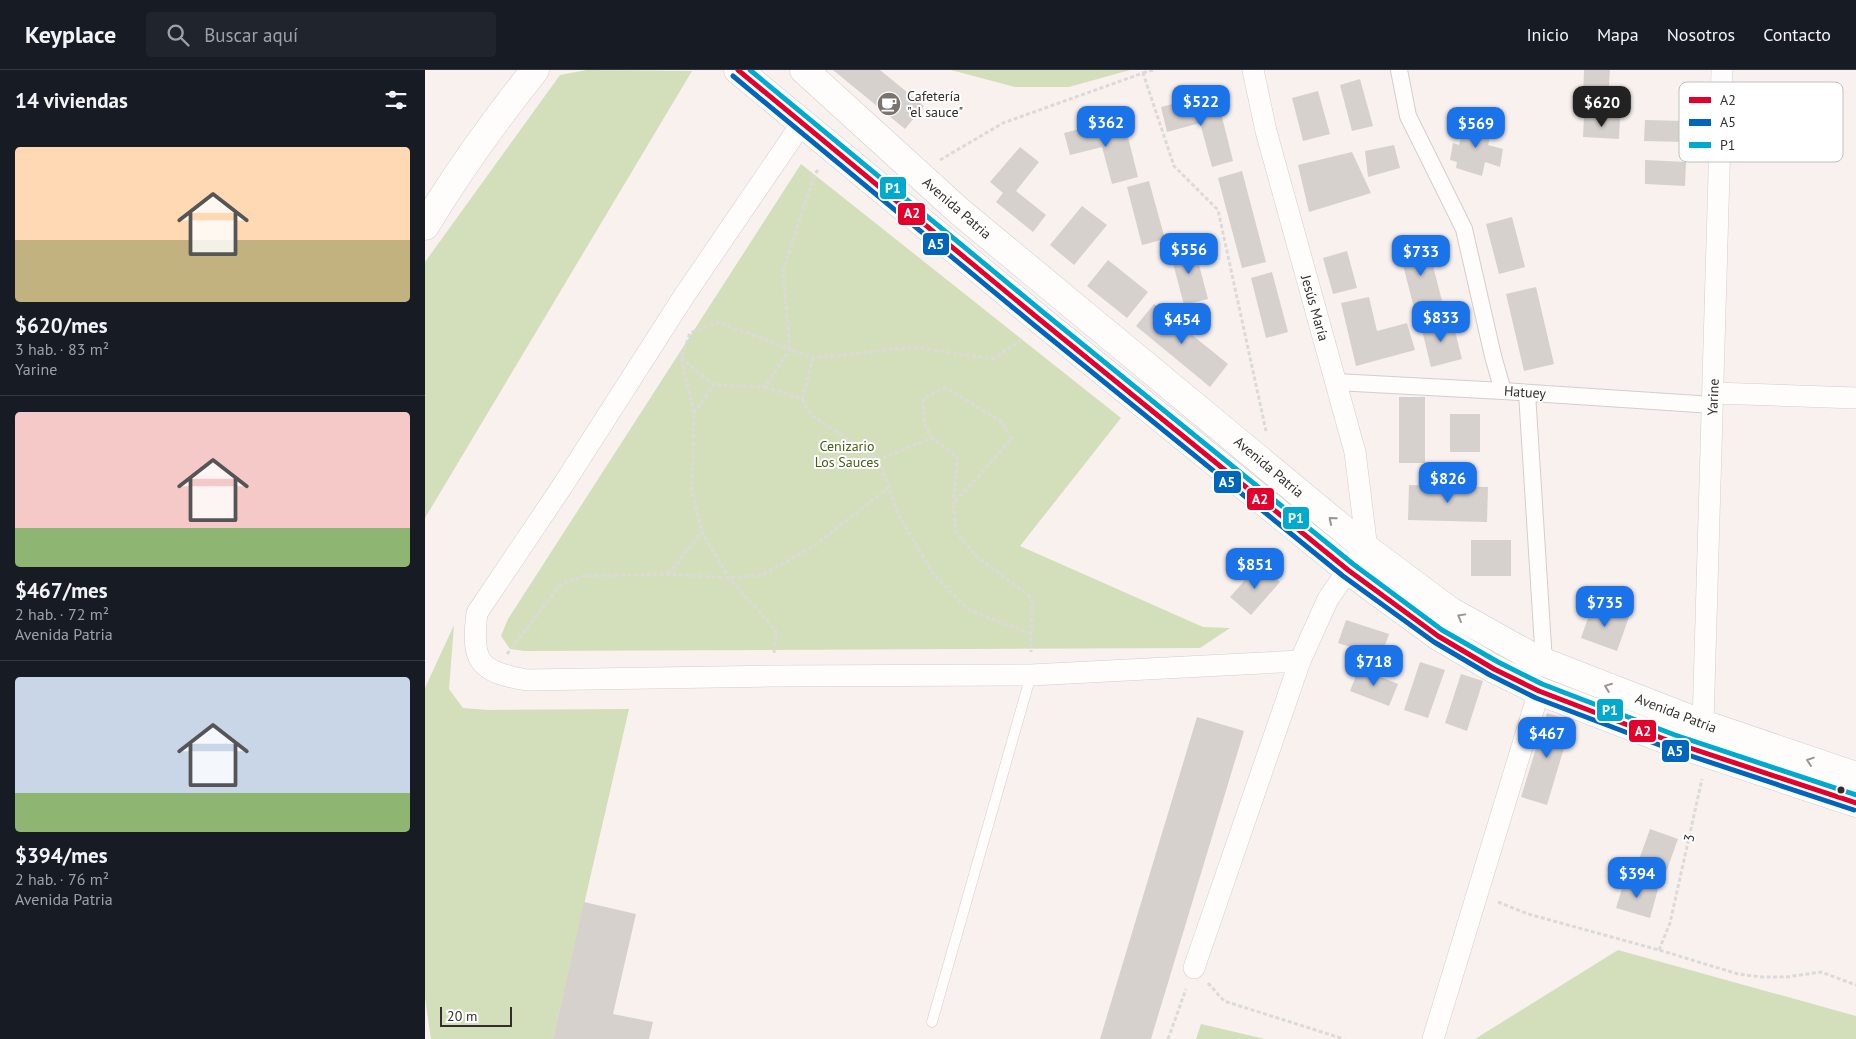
<!DOCTYPE html>
<html lang="es">
<head>
<meta charset="utf-8">
<style>
	body { margin:0; font-family:"PT Sans",sans-serif; background:#20242c; color:#f1f3f6; height:100vh; display:flex; flex-direction:column; font-size:19px; white-space:nowrap }
	* { box-sizing:border-box; margin:0 }
	p { font-size:16px; color:#9ea1a6 }
	.icon { flex:none; width:28px; height:28px; fill:none; stroke:currentColor; stroke-width:2; stroke-linecap:round; stroke-linejoin:round }
	.map { position:relative; flex:1; overflow:hidden }
	.details { display:flex; flex-direction:column; background:#171b24; width:425px }
	.details>* { flex:none }
	.scale { position:absolute; left:15px; bottom:12px; width:72px; box-sizing:border-box; padding-left:5px; border:2px solid #342e2b; border-top:0; font-size:14px; line-height:18px; white-space:nowrap; color:#342e2b; -webkit-text-stroke:4px #fff; paint-order:stroke }
	.price { position:absolute; translate:-50% -42px; padding:0 11px; border-radius:10px; background:#1a73e8; color:#fff; font-size:16px; line-height:32px; filter:drop-shadow(0 1px 2px #0008) }
	.price::after { content:''; position:absolute; left:50%; top:30px; width:15px; height:11px; margin-left:-8px; background:inherit; clip-path:polygon(0 0,100% 0,50% 100%) }
	.price.on { background:#222; color:#fff }
	ul { padding:0; list-style:none }
	li { display:grid; align-content:center; gap:10px; height:265px; padding:0 15px }
	li+li { border-top:1px solid #363941 }
	li span { display:grid; place-items:center; height:155px; border-radius:5px; color:#555 }
	li>.icon { margin-inline-start:auto }
	span .icon { width:90px; height:90px; fill:#fffc; stroke-width:1 }
	li b { font-size:21px }
	h2 { display:flex; justify-content:space-between; align-items:center; height:60px; padding:0 15px; font-size:21px }
	header { display:flex; align-items:center; gap:30px; box-sizing:border-box; height:70px; padding:0 25px; background:#171b24; border-bottom:1px solid #363941 }
	header strong { font-size:24px }
	nav { display:flex; gap:28px; margin-inline-start:auto; font-size:18px }
	.search { width:350px; height:45px; background:#20242c; display:flex; align-items:center; gap:12px; box-sizing:border-box; padding:0 18px; border-radius:5px; color:#9ea1a6; font-size:19px }
	main { display:flex; flex:1; min-height:0 }
	.map>svg:first-child { display:block }
	.green { fill:#d3dfba }
	.building { fill:#d7d1ce }
	.lines { fill:none; stroke-linecap:round; stroke-linejoin:round }
	.service-casing { stroke:#d4cecb; stroke-width:11 }
	.pedestrian-casing { stroke:#d4cecb; stroke-width:18 }
	.minor-casing { stroke:#d4cecb; stroke-width:22 }
	.primary-casing { stroke:#d4cecb; stroke-width:29 }
	.path { stroke:#dcdad9; stroke-width:3; stroke-dasharray:4 2.5; stroke-linecap:butt }
	.service { stroke:#fefdfc; stroke-width:10 }
	.pedestrian { stroke:#fefdfc; stroke-width:16 }
	.minor { stroke:#fefdfc; stroke-width:21 }
	.primary { stroke:#fefdfc; stroke-width:28 }
	.bus-1-casing { stroke:#fff; stroke-width:9 }
	.bus-2-casing { stroke:#fff; stroke-width:9 }
	.bus-3-casing { stroke:#fff; stroke-width:9 }
	.bus-1 { stroke:#e4002b; stroke-width:5 }
	.bus-2 { stroke:#0065bd; stroke-width:5 }
	.bus-3 { stroke:#00a9ce; stroke-width:5 }
	.oneway { stroke:#999694 }
	.bus-dot { fill:#342e2b; stroke:#fff; stroke-width:2 }
	.labels { text-anchor:middle; stroke-width:4; stroke-linejoin:round; paint-order:stroke }
	.poi-label { font-size:14px; fill:#342e2b; stroke:#fff; text-anchor:start }
	.street-label { font-size:14px; fill:#342e2b; stroke:#fff }
	.park-label { font-size:14px; fill:#456018; stroke:#fff }
	.key { fill:#fff; stroke:#c2c0bf; stroke-width:1 }
	.key-label { font-size:14px; fill:#342e2b }
	.line-badge { stroke:#fff; stroke-width:2 }
	.badge-label { font-size:14px; text-anchor:middle; font-weight:bold; fill:#fff }
</style>
</head>
<body>
<header>
<strong>Keyplace</strong>
<div class="search"><svg class="icon" aria-label="search" viewBox="0 0 24 24"><circle cx="10" cy="10" r="6"/><path d="M15 15l6 6"/></svg>Buscar aquí</div>
<nav><a>Inicio</a><a>Mapa</a><a>Nosotros</a><a>Contacto</a></nav>
</header>
<main>
<section class="details">
<h2>14 viviendas<svg class="icon" aria-label="filters" viewBox="0 0 24 24"><path d="M4 7h16M4 17h16"/><circle cx="9" cy="7" r="2"/><circle cx="15" cy="17" r="2"/></svg></h2>
<ul>
<li><span style="background:linear-gradient(#ffd9b3 60%,#c2b280 0)"><svg class="icon" aria-label="home" viewBox="0 0 24 24"><path d="M3 11l9-7 9 7M6 9v11h12V9"/></svg></span><div><b>$620/mes</b><p>3 hab. · 83 m²</p><p>Yarine</p></div></li>
<li><span style="background:linear-gradient(#f6c9c9 75%,#8fb573 0)"><svg class="icon" aria-label="home" viewBox="0 0 24 24"><path d="M3 11l9-7 9 7M6 9v11h12V9"/></svg></span><div><b>$467/mes</b><p>2 hab. · 72 m²</p><p>Avenida Patria</p></div></li>
<li><span style="background:linear-gradient(#c9d6e8 75%,#8fb573 0)"><svg class="icon" aria-label="home" viewBox="0 0 24 24"><path d="M3 11l9-7 9 7M6 9v11h12V9"/></svg></span><div><b>$394/mes</b><p>2 hab. · 76 m²</p><p>Avenida Patria</p></div></li>
</ul>
</section>
<div class="map">
<svg width="1431" height="969" viewBox="0 0 1431 969">
	<rect width="100%" height="100%" fill="#f8f1ee"/>
	<path class="green" d="M162,0L267,1L0,448V192L135,5Z
		M526,0H705L644,17H590Z
		M376,94L696,348L595,476L778,557L805,558L775,578L100,581L85,579L76,566L83,549Z
		M29,555L24,619L38,638L63,640L204,639L128,969H6L0,928V618Z
		M1193,880L1431,946V969H1050Z
		M776,954L840,969H771Z"/>
	<path class="building" d="M408,0H455L499,36L480,59Z
		M1159,0H1185L1183,30L1158,28Z
		M935,9L948,56L927,61L915,15Z
		M893,21L905,64L878,71L867,28Z
		M779,26L783,42L795,39L808,91L787,97L775,53L742,62L736,37Z
		M1159,47L1195,48L1194,69L1158,67Z
		M689,50L692,61L701,59L713,107L687,114L677,77L645,85L639,63Z
		M1220,50L1260,51L1259,72L1219,71Z
		M1040,52L1068,56L1063,75L1078,79L1075,97L1060,92L1057,106L1031,98L1032,92L1025,90L1028,73L1034,75Z
		M969,75L975,98L943,107L940,81Z
		M595,77L614,92L591,121L621,145L608,162L571,132L578,123L565,112Z
		M927,82L946,123L884,142L873,95Z
		M1220,90L1261,92L1260,116L1220,114Z
		M817,101L841,192L817,198L793,108Z
		M724,111L740,169L717,175L702,117Z
		M657,136L682,155L649,195L625,175Z
		M1087,147L1100,197L1074,204L1061,154Z
		M1002,172L1018,235L990,242L974,179Z
		M769,176L783,229L759,235L745,182Z
		M922,181L932,218L908,224L898,188Z
		M683,190L723,222L702,248L662,216Z
		M847,202L863,262L841,268L826,208Z
		M1111,217L1129,294L1099,301L1081,224Z
		M944,227L952,261L982,253L990,280L931,296L916,233Z
		M729,234L803,294L785,317L711,256Z
		M1027,249L1037,289L1006,297L996,256Z
		M974,327H1000V393H974Z
		M1025,344H1055V382H1025Z
		M984,415L1063,417L1062,452L983,450Z
		M1046,470H1086V506H1046Z
		M834,494L855,512L826,545L805,527Z
		M1168,534L1204,547L1192,581L1156,568Z
		M921,550L964,564L956,587L913,573Z
		M995,592L1020,600L1003,648L979,640Z
		M934,598L973,614L964,636L925,621Z
		M1036,604L1058,611L1042,661L1020,653Z
		M1122,643L1147,651L1122,735L1096,727Z
		M772,647L819,661L726,969H675Z
		M1225,759L1253,769L1240,805L1212,795Z
		M1200,809L1233,819L1225,848L1191,838Z
		M159,832L211,844L188,944L228,952L224,969H128Z"/>
	<g class="lines">
		<g class="service-casing">
			<path id="service" d="M507,952L606,605"/>
		</g>
		<g class="pedestrian-casing">
			<path id="pedestrian" d="M974,0L983,46L1039,159L1068,286L1078,321
				M911,312L1078,321L1288,335
				M1102,323L1119,592"/>
		</g>
		<g class="minor-casing">
			<path id="minor" d="M377,53L259,226L138,415L52,543C46,591 53,602 102,610L348,606L606,605L875,591
				M1289,323L1431,328
				M1278,654L1297,0
				M769,898L875,591L903,529L923,500L942,479L930,382L841,61L828,0
				M1008,969L1114,621"/>
		</g>
		<g class="primary-casing">
			<path id="primary" d="M313,0L614,249L923,500L1013,566L1069,599L1114,621L1247,672L1431,733
				M379,0L534,141L942,479L1025,541L1111,589L1278,654L1431,706
				M0,156C33,101 70,50 110,0"/>
		</g>
		<path class="path" d="M718,3L728,0
			M515,90L578,53L718,3L749,96L793,140L841,361
			M393,100L390,104L358,200L365,279L388,288L489,277L568,289L598,269
			M256,288L289,315L340,317L365,279L293,252L265,263L256,288L269,343L267,420L277,462L304,508L351,561L349,583
			M340,317L377,329L388,288
			M377,329L386,345L454,390L507,368L499,353L498,328L521,318L577,352L587,369L528,434L533,387L507,368
			M269,343L289,315
			M454,390L473,444L509,505L544,540L606,564V582
			M528,434L531,462L552,487L607,528L606,564
			M243,504L277,462
			M82,584L136,514L158,506L243,504L304,508L337,505L389,476L463,418
			M1073,832L1103,844L1234,880L1313,904L1337,907H1361L1396,902L1431,915
			M1234,880L1245,853L1277,709
			M783,913L799,931L919,969
			M743,969L761,919"/>
		<use href="#service" class="service"/>
		<use href="#pedestrian" class="pedestrian"/>
		<use href="#minor" class="minor"/>
		<use href="#primary" class="primary"/>
		<g class="bus-1-casing">
			<path id="bus-1" d="M313,0L614,249L923,500L1013,566L1069,599L1114,621L1247,672L1431,733"/>
		</g>
		<g class="bus-2-casing">
			<path id="bus-2" d="M308,6L609,255L918,506L1009,572L1065,605L1111,628L1245,679L1429,740"/>
		</g>
		<g class="bus-3-casing">
			<path id="bus-3" d="M325,0L619,243L928,494L1017,560L1073,592L1117,614L1250,665L1431,725"/>
		</g>
		<use href="#bus-1" class="bus-1"/>
		<use href="#bus-2" class="bus-2"/>
		<use href="#bus-3" class="bus-3"/>
	</g>
	<defs><path id="oneway-chevron" d="M-2-3.5L2.5 0L-2 3.5" fill="none" stroke-width="1.6" stroke-linecap="round" stroke-linejoin="round" transform="scale(1.25)"/></defs>
	<g class="oneway">
		<use href="#oneway-chevron" transform="translate(907 450) rotate(-140)"/>
		<use href="#oneway-chevron" transform="translate(1036 547) rotate(-151)"/>
		<use href="#oneway-chevron" transform="translate(1183 617) rotate(-159)"/>
		<use href="#oneway-chevron" transform="translate(1385 691) rotate(-161)"/>
	</g>
	<defs>
		<g id="cafe-disc" transform="scale(1.25)"><circle r="9.5" fill="#79726f" stroke="#fff"/><path d="M-5.5-4.5H6V0H3Q3 3.5 0 3.5H-2.5Q-5.5 3.5-5.5 0ZM3-3.2v2h1.7v-2ZM-6 4.5H4V6H-6Z" fill="#fff"/></g>
	</defs>
	<g fill-rule="evenodd">
		<use href="#cafe-disc" x="464" y="34"/>
	</g>
	<circle class="bus-dot" cx="1416" cy="720" r="4.5"/>
	<g class="labels">
		<g class="poi-label">
			<text x="482" y="31">Cafetería<tspan x="482" dy="16">"el sauce"</tspan></text>
		</g>
		<g class="street-label">
			<text transform="translate(532 138) rotate(41)" y="5">Avenida Patria</text>
			<text transform="translate(890 238) rotate(74)" y="5">Jesús María</text>
			<text transform="translate(1100 322) rotate(4)" y="5">Hatuey</text>
			<text transform="translate(1288 327) rotate(-88)" y="5">Yarine</text>
			<text transform="translate(844 397) rotate(40)" y="5">Avenida Patria</text>
			<text transform="translate(1251 643) rotate(21)" y="5">Avenida Patria</text>
			<text transform="translate(1264 768) rotate(-77)" y="5">3</text>
		</g>
		<g class="park-label">
			<text x="422" y="381">Cenizario<tspan x="422" dy="16">Los Sauces</tspan></text>
		</g>
	</g>
	<rect x="1254" y="12" width="164" height="80" rx="8" class="key"/>
	<rect x="1264" y="27" width="22" height="6" fill="#e4002b"/>
	<rect x="1264" y="49" width="22" height="7" fill="#0065bd"/>
	<rect x="1264" y="72" width="22" height="6" fill="#00a9ce"/>
	<g class="key-label">
		<text x="1295" y="35">A2</text>
		<text x="1295" y="57">A5</text>
		<text x="1295" y="80">P1</text>
	</g>
	<g class="line-badge">
		<rect x="454" y="106" width="28" height="24" rx="5" fill="#00a9ce"/>
		<rect x="472" y="132" width="29" height="24" rx="5" fill="#e4002b"/>
		<rect x="497" y="162" width="28" height="24" rx="5" fill="#0065bd"/>
		<rect x="788" y="400" width="29" height="24" rx="5" fill="#0065bd"/>
		<rect x="821" y="417" width="29" height="24" rx="5" fill="#e4002b"/>
		<rect x="857" y="436" width="28" height="24" rx="5" fill="#00a9ce"/>
		<rect x="1171" y="628" width="28" height="24" rx="5" fill="#00a9ce"/>
		<rect x="1203" y="649" width="29" height="24" rx="5" fill="#e4002b"/>
		<rect x="1236" y="669" width="29" height="24" rx="5" fill="#0065bd"/>
	</g>
	<g class="badge-label">
		<text x="468" y="123">P1</text>
		<text x="487" y="148">A2</text>
		<text x="511" y="179">A5</text>
		<text x="802" y="417">A5</text>
		<text x="835" y="434">A2</text>
		<text x="871" y="453">P1</text>
		<text x="1185" y="645">P1</text>
		<text x="1218" y="666">A2</text>
		<text x="1250" y="686">A5</text>
	</g>
</svg>
<div class="scale">20 m</div>
<b class="price" style="left:776px;top:57px">$522</b>
<b class="price on" style="left:1177px;top:58px">$620</b>
<b class="price" style="left:681px;top:78px">$362</b>
<b class="price" style="left:1051px;top:79px">$569</b>
<b class="price" style="left:764px;top:205px">$556</b>
<b class="price" style="left:996px;top:207px">$733</b>
<b class="price" style="left:1016px;top:273px">$833</b>
<b class="price" style="left:757px;top:275px">$454</b>
<b class="price" style="left:1023px;top:434px">$826</b>
<b class="price" style="left:830px;top:520px">$851</b>
<b class="price" style="left:1180px;top:558px">$735</b>
<b class="price" style="left:949px;top:617px">$718</b>
<b class="price" style="left:1122px;top:689px">$467</b>
<b class="price" style="left:1212px;top:829px">$394</b>
</div>
</main>
</body>
</html>
